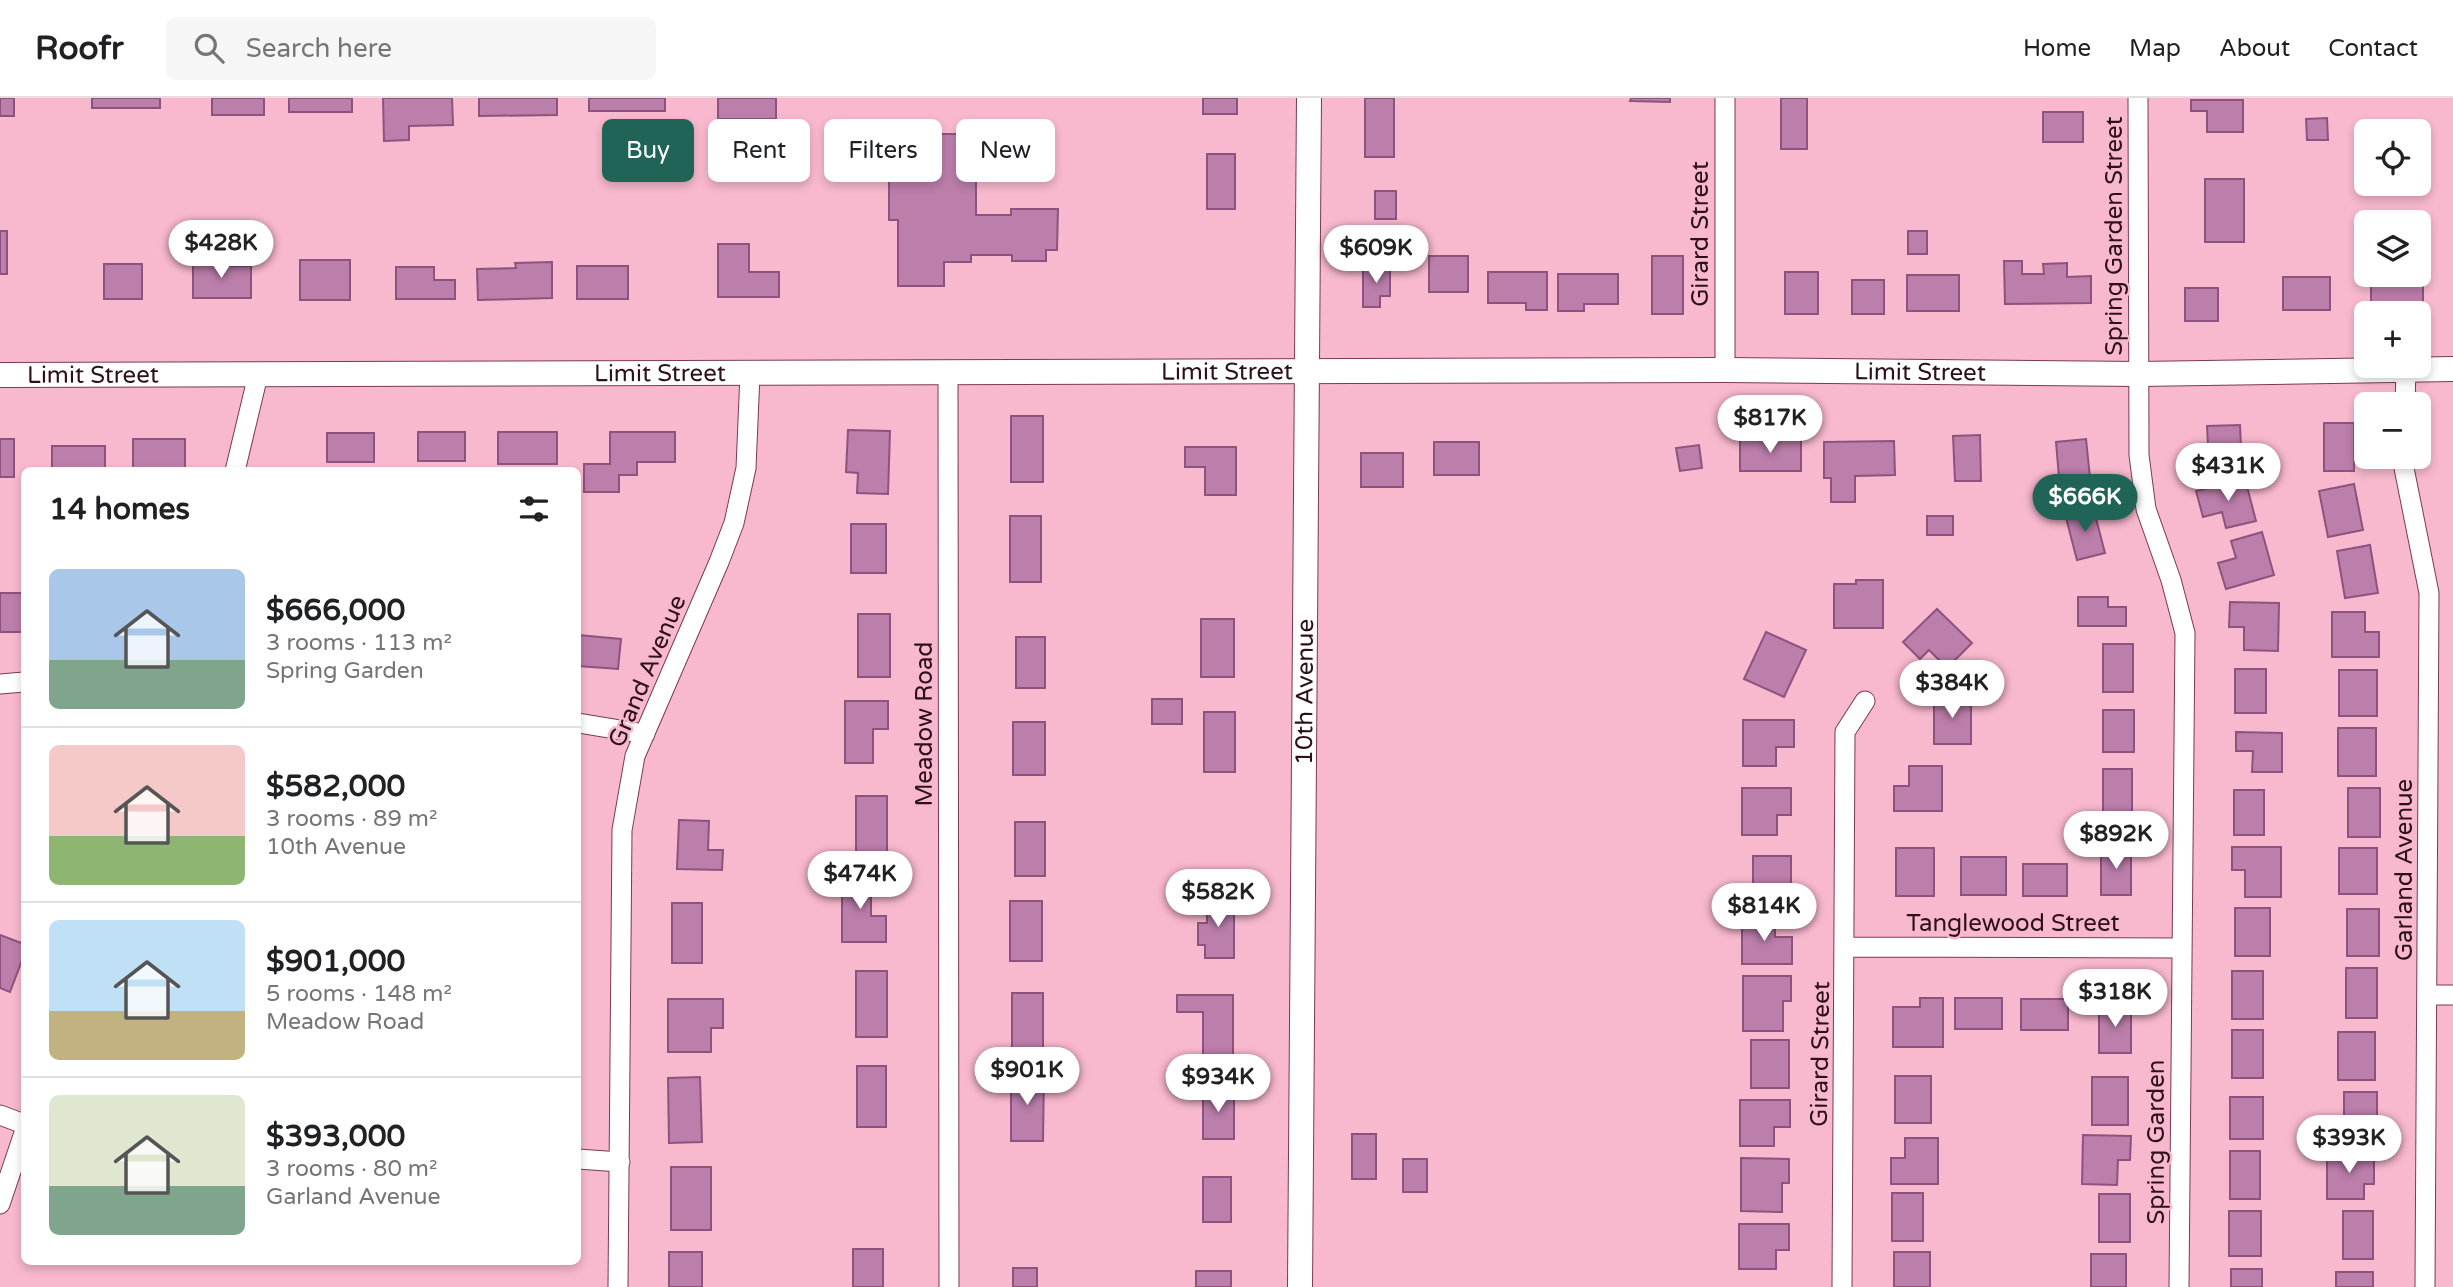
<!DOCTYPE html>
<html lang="en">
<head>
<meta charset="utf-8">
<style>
	body { margin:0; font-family:"Varela Round",sans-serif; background:#f6f6f6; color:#202124; height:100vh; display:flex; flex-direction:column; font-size:26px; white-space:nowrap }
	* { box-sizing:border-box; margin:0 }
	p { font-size:23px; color:#757577 }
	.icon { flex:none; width:38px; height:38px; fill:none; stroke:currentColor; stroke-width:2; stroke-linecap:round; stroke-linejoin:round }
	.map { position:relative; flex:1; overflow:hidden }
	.details { position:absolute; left:21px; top:369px; width:560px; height:798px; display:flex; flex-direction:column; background:#fff; border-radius:10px; box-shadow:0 4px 10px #0003 }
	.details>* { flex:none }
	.guide { position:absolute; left:602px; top:21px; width:665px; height:63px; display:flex; gap:14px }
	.buttons { position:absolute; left:2354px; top:21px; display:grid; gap:14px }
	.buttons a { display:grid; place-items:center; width:77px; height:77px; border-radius:10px; background:#fff; box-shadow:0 4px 10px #0003; font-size:35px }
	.price { position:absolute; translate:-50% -60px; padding:0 16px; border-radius:24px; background:#fff; color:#222; font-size:23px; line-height:46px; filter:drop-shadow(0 2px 4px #0008) }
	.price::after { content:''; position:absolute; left:50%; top:42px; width:21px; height:16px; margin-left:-10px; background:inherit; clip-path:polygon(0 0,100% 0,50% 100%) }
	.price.selected { background:#1f6456; color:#fff }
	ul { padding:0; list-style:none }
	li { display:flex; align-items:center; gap:21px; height:175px; padding:0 28px }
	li+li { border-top:2px solid #e0e0e0 }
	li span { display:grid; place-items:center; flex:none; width:196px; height:140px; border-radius:10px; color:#555 }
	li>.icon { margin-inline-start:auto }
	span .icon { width:84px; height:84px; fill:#fffc; stroke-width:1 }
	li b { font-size:30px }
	h2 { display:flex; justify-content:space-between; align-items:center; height:84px; padding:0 28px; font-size:30px }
	.tag { padding:0 24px; border-radius:10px; background:#fff; box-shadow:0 4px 10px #0003; font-size:24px; line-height:63px }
	.tag.selected { background:#1f6456; color:#fff }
	header { display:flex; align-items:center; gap:42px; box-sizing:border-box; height:98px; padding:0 35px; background:#fff; border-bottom:2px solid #e0e0e0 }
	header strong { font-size:33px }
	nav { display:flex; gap:38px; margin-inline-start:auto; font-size:24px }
	.search { width:490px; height:63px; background:#f6f6f6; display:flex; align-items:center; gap:18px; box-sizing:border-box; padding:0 24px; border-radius:10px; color:#757577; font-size:26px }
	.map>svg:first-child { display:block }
	.building { fill:#bc7eab; stroke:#8d537e; stroke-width:2 }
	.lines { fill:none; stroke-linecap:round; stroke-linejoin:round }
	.minor-casing { stroke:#7c3953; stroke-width:21 }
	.tertiary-casing { stroke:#7c3953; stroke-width:26 }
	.minor { stroke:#fff; stroke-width:19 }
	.tertiary { stroke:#fff; stroke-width:24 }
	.labels { text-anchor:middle; stroke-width:5; stroke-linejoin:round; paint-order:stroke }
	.street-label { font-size:24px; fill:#2c101b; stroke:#f8b8cd }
</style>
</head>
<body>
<header>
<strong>Roofr</strong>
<div class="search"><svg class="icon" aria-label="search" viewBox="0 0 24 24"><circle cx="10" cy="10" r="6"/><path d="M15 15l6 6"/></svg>Search here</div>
<nav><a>Home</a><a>Map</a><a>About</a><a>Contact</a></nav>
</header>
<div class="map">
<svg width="2453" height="1189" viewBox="0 0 2453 1189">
	<rect width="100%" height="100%" fill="#f8b8cd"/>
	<path class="building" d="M0,0H14V18H0Z
		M92,0H160V10H92Z
		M212,0H264V17H212Z
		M289,0H352V14H289Z
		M383,0H452L453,27L409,28V42L384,43Z
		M479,0H557V17L479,18Z
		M589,0H665V13H589Z
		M718,0H776V21H718Z
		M1203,0H1237V16H1203Z
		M1365,0H1394V59H1365Z
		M1631,0H1670V4L1630,3Z
		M1781,0H1807V51H1781Z
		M2191,2H2243V34H2207V13H2191Z
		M2043,14H2083V44H2043Z
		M2327,20L2328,42H2307L2306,21Z
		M889,36H983V79H976V117H1011V111H1058L1057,152H1046V163H1012V157H971V164H944V188H898V122H889Z
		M1207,56H1235V111H1207Z
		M2205,81H2244V144H2205Z
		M1375,93H1396V121H1375Z
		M0,133H7V176H0Z
		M1908,133H1927V156H1908Z
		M718,146H749V174H779V199H718Z
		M1429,158H1468V194H1429Z
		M1652,158H1683V216H1652Z
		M193,162H228V168H251V200H193Z
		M300,162H350V202H300Z
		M2004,163H2022V176H2044L2043,166L2067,165V179L2091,178V205L2005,206Z
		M552,164V200L478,202L477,171L516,170L515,165Z
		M104,166H142V201H104Z
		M577,168H628V201H577Z
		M1363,168H1390V198H1380V209H1363Z
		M396,169H434V182H455V201H396Z
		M1488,174H1547V212H1526V205H1488Z
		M1785,174H1818V216H1785Z
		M1558,176H1618V206H1584V213H1558Z
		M1907,177H1959V213H1907Z
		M2283,179H2330V212H2283Z
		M1852,182H1884V216H1852Z
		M2371,186H2423V219H2418V215H2371Z
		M2185,190H2218V223H2185Z
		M1011,318H1043V384H1011Z
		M2324,325H2354V373H2324Z
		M2240,327L2242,372L2192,374L2190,348H2208L2207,328Z
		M848,332L890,333L888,396L857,395L858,375L846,374Z
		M418,334H465V363H418Z
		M498,334H557V366H498Z
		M610,334H675V364H637V377H619V394H584V366H610Z
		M327,335H374V364H327Z
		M1980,337L1981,383H1955L1953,338Z
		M0,341H14V379H0Z
		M133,341H185V371H133Z
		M1740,341H1801V373H1740Z
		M2086,341L2091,389L2060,391L2056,344Z
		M1894,343L1895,377L1855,378V404H1831V380H1824V344Z
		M1434,344H1479V377H1434Z
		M1699,347L1702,370L1680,373L1676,350Z
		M52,348H105V373H52Z
		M1185,349H1236V397H1205V369H1185Z
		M1361,355H1403V389H1361Z
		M2245,381L2256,423L2226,430L2222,414L2203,419L2196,393Z
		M2354,386L2363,432L2328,439L2319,393Z
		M2093,409L2105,455L2077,462L2065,416Z
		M1010,418H1041V484H1010Z
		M1927,418H1953V437H1927Z
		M851,426H886V475H851Z
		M2262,434L2274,477L2226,491L2218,465L2236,460L2231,443Z
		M2370,447L2378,495L2345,500L2337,453Z
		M1856,482H1883V530H1834V486H1856Z
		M0,495H24V534H0Z
		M2078,499H2108V509H2126V528H2078Z
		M2230,504L2279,505L2278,553L2244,552V529H2229Z
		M1937,511L1972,545L1947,570L1929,552L1920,561L1903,544Z
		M2332,514H2365V534H2379V559H2332Z
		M858,516H890V579H858Z
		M1201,521H1234V579H1201Z
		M1766,534L1806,552L1784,599L1744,581Z
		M578,537L621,541L618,571L578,568Z
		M1016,539H1045V590H1016Z
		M2103,546H2133V594H2103Z
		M2235,571H2266V615H2235Z
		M2339,572H2377V618H2339Z
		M1934,599H1971V646H1934Z
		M1152,601H1182V626H1152Z
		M845,603H888V631H873V665H845Z
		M2103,612H2134V654H2103Z
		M1204,614H1235V674H1204Z
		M1743,622H1794V649H1776V668H1743Z
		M1013,624H1045V677H1013Z
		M2338,630H2376V678H2338Z
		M2236,634L2282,635V674H2252L2253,653H2236Z
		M1909,668H1942V713H1894V688H1909Z
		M2103,671H2132V719H2103Z
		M1742,690H1791V717H1777V737H1742Z
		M2348,690H2380V739H2348Z
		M2234,692H2264V737H2234Z
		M856,698H887V758H856Z
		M679,722L709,723L708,752H723L722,772L677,771Z
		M1015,724H1045V778H1015Z
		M2101,749H2131V797H2101Z
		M2232,749H2281V799H2245V772H2232Z
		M1896,750H1934V798H1896Z
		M2339,750H2377V796H2339Z
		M1753,758H1791V805H1753Z
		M1961,759H2006V797H1961Z
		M2023,766H2067V798H2023Z
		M842,776H871V818H886V844H842Z
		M1207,801H1234V860H1205V847H1198V825H1207Z
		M1010,803H1042V863H1010Z
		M672,805H702V865H672Z
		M2235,810H2270V858H2235Z
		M2347,811H2379V858H2347Z
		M1742,820H1775V839H1792V866H1742Z
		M0,837L24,846V857L10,894L0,890Z
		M2346,870H2377V920H2346Z
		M856,873H887V939H856Z
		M2232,873H2263V921H2232Z
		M1743,878H1791V903H1783V933H1743Z
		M1012,895H1043V951H1012Z
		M1177,897H1233V958H1203V914H1177Z
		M1920,900H1943V949H1893V909H1920Z
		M1955,900H2002V931H1955Z
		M668,901H723V930H711V954H668Z
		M2021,901H2068V932H2021Z
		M2099,907H2131V955H2099Z
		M2232,932H2263V980H2232Z
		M2338,934H2375V982H2338Z
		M1751,942H1789V990H1751Z
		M857,968H886V1029H857Z
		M1011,975H1044L1043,1043H1011Z
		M1895,978H1931V1025H1895Z
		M700,979L702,1044L669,1045L668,980Z
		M2092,979H2128V1027H2092Z
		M1203,991H1234V1041H1203Z
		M2344,994H2377V1042H2344Z
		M2230,999H2263V1041H2230Z
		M1740,1002H1790V1029H1774V1048H1740Z
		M1352,1036H1376V1081H1352Z
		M2083,1037L2131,1038L2130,1062H2118L2117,1087L2082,1086Z
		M1905,1040H1938V1086H1891V1060H1905Z
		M2230,1053H2260V1101H2230Z
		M2327,1056H2374V1086H2364V1101H2327Z
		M1741,1060L1789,1061V1085H1782V1114L1741,1113Z
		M1403,1061H1427V1094H1403Z
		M671,1069H711V1132H671Z
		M1203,1079H1231V1124H1203Z
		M1892,1095H1923V1143H1892Z
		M2099,1096H2130V1144H2099Z
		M2229,1113H2261V1158H2229Z
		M2343,1113H2373V1161H2343Z
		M1739,1126H1789V1152H1776V1171H1739Z
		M853,1151H883V1189H853Z
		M669,1154H702V1189H669Z
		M1894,1154H1930V1189H1894Z
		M2091,1156H2126V1189H2091Z
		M1013,1170H1037V1189H1013Z
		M2231,1171H2262V1189H2231Z
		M1196,1173H1231V1189H1196Z
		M2336,1174H2373V1189H2336Z"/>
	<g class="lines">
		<g class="minor-casing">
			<path id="minor" d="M2138,0L2139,357L2146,411L2171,482L2185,535L2179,1189
				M1725,272V0
				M948,274L949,1189
				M2405,306L2406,272
				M2404,359V370L2429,495L2425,1189
				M235,373L258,277
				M0,586L24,584
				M578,625L645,636
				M1845,849L2181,850
				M2428,897H2453
				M0,1017L24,1026
				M578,1061L620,1064
				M0,1106L24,1035
				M618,1189L622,732L635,658L719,464L734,425L746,370L750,276
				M1842,1189L1845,634L1865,603"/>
		</g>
		<g class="tertiary-casing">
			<g id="tertiary">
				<path id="s1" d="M0,277L1725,272L2139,276L2453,271"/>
				<path id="s2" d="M1300,1189L1309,0"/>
			</g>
		</g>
		<use href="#minor" class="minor"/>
		<use href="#tertiary" class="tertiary"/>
	</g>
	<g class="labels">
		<g class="street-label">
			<text transform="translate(1700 136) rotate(-90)" y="8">Girard Street</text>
			<text transform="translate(2114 138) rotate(-90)" y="8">Spring Garden Street</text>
			<text dy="8" stroke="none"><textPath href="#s1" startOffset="1227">Limit Street</textPath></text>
			<text dy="8" stroke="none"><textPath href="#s1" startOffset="1920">Limit Street</textPath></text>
			<text dy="8" stroke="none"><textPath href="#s1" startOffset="660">Limit Street</textPath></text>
			<text dy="8" stroke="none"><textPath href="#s1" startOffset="93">Limit Street</textPath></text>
			<text transform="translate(647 573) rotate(-67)" y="8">Grand Avenue</text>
			<text dy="8" stroke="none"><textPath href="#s2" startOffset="595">10th Avenue</textPath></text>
			<text transform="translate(924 626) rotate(-90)" y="8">Meadow Road</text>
			<text transform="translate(2404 772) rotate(-90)" y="8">Garland Avenue</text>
			<text x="2013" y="833">Tanglewood Street</text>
			<text transform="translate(1820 956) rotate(-89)" y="8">Girard Street</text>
			<text transform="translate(2156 1044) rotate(-90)" y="8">Spring Garden</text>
		</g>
	</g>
</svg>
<div class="buttons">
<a><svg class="icon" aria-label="locate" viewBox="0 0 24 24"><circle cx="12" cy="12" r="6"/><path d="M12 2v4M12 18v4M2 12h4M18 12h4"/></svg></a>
<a><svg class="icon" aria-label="layers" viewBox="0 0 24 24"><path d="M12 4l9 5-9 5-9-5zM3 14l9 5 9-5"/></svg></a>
<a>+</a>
<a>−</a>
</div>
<b class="price" style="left:221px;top:182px">$428K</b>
<b class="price" style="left:1376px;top:187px">$609K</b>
<b class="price" style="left:1770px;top:357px">$817K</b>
<b class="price" style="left:2228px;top:405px">$431K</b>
<b class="price selected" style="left:2085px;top:436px">$666K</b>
<b class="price" style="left:1952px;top:622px">$384K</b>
<b class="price" style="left:2116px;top:773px">$892K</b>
<b class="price" style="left:860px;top:813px">$474K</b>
<b class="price" style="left:1218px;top:831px">$582K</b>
<b class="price" style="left:1764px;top:845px">$814K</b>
<b class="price" style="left:2115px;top:931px">$318K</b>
<b class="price" style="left:1027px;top:1009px">$901K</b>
<b class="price" style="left:1218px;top:1016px">$934K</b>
<b class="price" style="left:2349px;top:1077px">$393K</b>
<div class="guide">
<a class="tag selected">Buy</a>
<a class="tag">Rent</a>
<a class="tag">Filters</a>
<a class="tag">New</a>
</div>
<section class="details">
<h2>14 homes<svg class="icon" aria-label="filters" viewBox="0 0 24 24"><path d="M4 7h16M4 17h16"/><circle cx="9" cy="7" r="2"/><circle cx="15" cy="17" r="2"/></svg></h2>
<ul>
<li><span style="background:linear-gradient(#a9c7e8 65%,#7fa58c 0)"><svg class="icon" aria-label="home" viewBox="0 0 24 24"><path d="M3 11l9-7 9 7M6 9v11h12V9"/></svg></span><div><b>$666,000</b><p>3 rooms · 113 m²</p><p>Spring Garden</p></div></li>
<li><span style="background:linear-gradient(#f6c9c9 65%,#8fb573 0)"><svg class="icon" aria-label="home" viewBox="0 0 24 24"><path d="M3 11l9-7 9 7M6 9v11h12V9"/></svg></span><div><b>$582,000</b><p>3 rooms · 89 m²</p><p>10th Avenue</p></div></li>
<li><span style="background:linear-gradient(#bfe0f5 65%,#c2b280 0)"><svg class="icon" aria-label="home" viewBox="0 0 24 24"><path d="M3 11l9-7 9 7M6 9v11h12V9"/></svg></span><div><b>$901,000</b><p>5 rooms · 148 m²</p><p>Meadow Road</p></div></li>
<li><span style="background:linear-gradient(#dfe7d0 65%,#7fa58c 0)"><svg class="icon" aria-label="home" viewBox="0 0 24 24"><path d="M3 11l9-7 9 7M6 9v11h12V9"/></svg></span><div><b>$393,000</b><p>3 rooms · 80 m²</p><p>Garland Avenue</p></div></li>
</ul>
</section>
</div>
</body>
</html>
